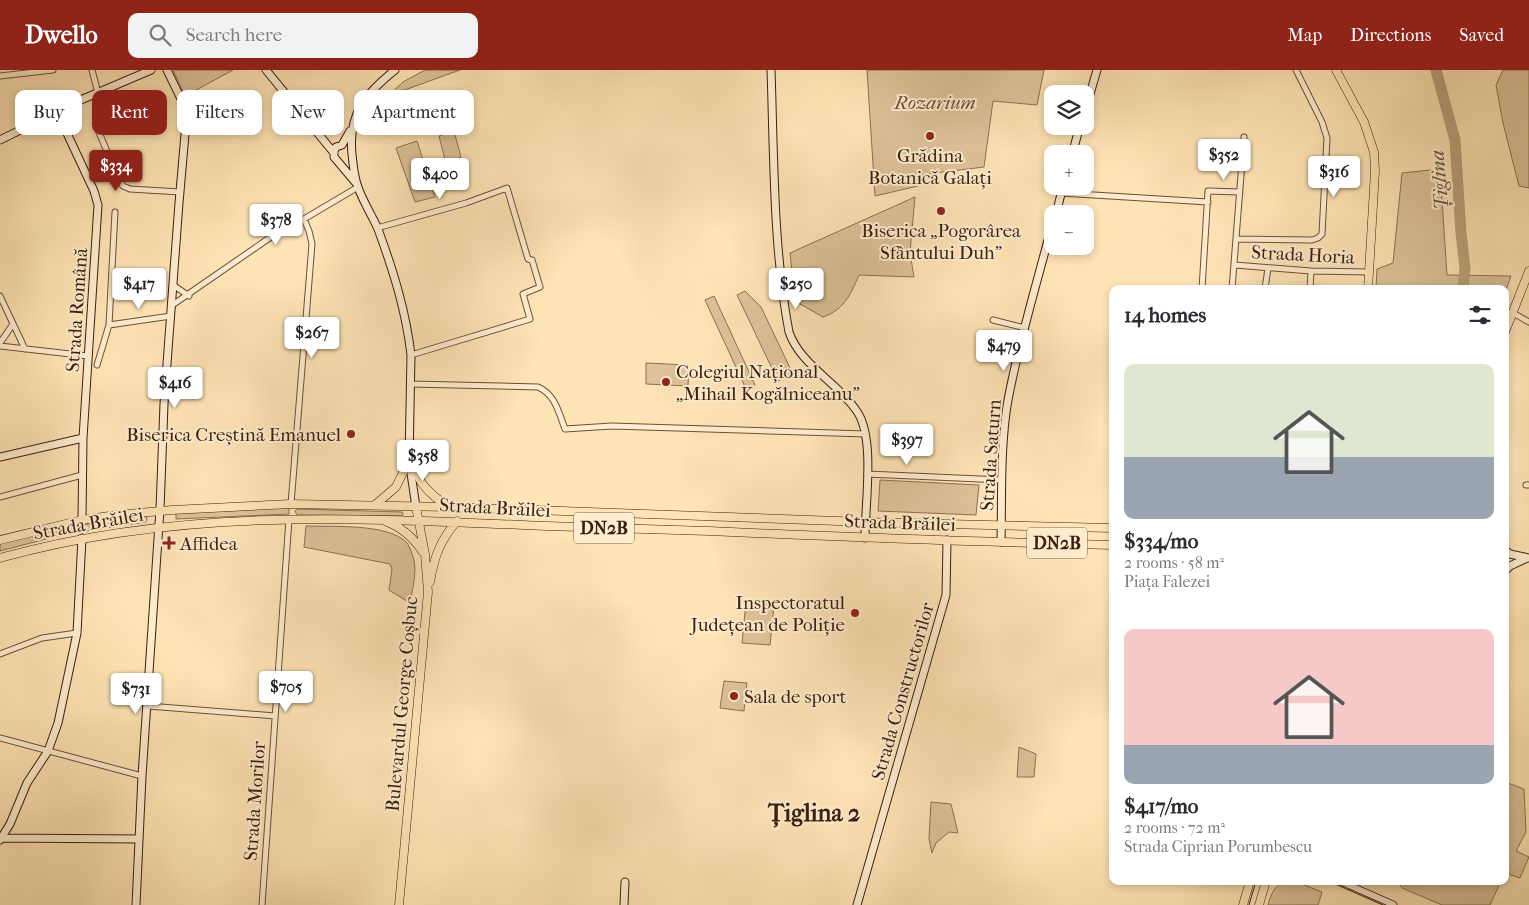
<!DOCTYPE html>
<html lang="en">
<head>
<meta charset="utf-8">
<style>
	body { margin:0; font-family:"IM FELL French Canon",serif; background:#f2f2f3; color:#2b2b33; height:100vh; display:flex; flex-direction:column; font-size:19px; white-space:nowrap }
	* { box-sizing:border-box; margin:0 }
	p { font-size:16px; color:#7c7c81 }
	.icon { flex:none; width:28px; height:28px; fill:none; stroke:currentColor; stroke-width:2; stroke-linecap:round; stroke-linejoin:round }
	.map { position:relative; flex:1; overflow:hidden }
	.panel { position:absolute; left:1109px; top:215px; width:400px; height:600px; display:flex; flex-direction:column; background:#fff; border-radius:10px; box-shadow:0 2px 8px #0003 }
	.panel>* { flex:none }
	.banner { position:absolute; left:15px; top:20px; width:475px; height:45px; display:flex; gap:10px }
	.buttons { position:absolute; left:1044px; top:15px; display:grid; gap:10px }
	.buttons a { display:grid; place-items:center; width:50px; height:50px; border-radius:10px; background:#fff; box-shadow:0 2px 8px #0003; font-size:25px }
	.price { position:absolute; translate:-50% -42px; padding:0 11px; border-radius:5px; background:#fff; color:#222; font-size:16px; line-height:32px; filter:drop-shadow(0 1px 2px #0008) }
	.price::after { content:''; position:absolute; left:50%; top:30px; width:15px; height:11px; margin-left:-8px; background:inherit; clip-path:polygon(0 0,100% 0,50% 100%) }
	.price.active { background:#8f2418; color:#fff }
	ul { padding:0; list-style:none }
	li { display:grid; align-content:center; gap:10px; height:265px; padding:0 15px }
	li span { display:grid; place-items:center; height:155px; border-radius:10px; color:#555 }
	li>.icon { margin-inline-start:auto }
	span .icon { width:90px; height:90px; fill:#fffc; stroke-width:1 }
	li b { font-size:21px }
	h2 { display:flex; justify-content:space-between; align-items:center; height:60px; padding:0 15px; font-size:21px }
	.tag { padding:0 18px; border-radius:10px; background:#fff; box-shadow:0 2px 8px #0003; font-size:18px; line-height:45px }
	.tag.active { background:#8f2418; color:#fff }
	header { display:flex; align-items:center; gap:30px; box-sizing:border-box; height:70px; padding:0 25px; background:#8f2418; color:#fff }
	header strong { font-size:24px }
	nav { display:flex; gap:28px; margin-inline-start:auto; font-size:18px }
	.search { width:350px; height:45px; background:#f2f2f3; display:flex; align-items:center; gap:12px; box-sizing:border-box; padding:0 18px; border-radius:10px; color:#7c7c81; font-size:19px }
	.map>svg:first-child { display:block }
	.green { fill:#dec299; stroke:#8c7054 }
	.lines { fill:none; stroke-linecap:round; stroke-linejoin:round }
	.river { stroke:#bca17c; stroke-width:11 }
	.street-casing { stroke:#6b5038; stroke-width:7 }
	.secondary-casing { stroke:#3a1e0e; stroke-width:9 }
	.primary-casing { stroke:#3a1e0e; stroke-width:9 }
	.street { stroke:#ffedcf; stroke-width:5 }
	.secondary { stroke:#ffedcf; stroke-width:7 }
	.primary { stroke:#ffe4b5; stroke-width:8 }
	.tram { stroke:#3a1e0e; stroke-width:1 }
	.poi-dot { fill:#8f2418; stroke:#ffedcf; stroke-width:2 }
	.labels { text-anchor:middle; stroke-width:4; stroke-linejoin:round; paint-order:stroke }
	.shield { fill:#ffedcf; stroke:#755c48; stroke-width:1 }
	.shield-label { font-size:18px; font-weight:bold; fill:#3a1e0e }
	.park-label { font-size:19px; font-style:italic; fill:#6b4f38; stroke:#ffedcf }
	.poi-label { font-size:19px; fill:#3a1e0e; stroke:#ffedcf; text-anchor:start }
	.street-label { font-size:19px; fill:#3a1e0e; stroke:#ffedcf }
	.water-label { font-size:20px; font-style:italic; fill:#684c34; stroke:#ffedcf }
	.district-label { font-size:24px; font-weight:bold; fill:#3a1e0e; stroke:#ffedcf }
</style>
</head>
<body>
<header>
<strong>Dwello</strong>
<div class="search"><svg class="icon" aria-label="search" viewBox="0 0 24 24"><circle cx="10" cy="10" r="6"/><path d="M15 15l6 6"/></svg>Search here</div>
<nav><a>Map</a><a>Directions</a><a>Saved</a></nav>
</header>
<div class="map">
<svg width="1529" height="835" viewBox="0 0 1529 835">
	<rect width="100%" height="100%" fill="#ffe4b5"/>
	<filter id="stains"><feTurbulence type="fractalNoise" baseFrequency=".004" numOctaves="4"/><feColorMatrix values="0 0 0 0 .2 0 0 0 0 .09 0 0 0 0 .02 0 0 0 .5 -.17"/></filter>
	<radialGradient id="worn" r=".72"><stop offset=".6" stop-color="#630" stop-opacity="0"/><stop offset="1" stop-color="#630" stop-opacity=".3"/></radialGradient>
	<path class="green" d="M173,0H233L185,26Z
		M425,0H460L388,26L403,12Z
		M867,0H1044L1037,35L993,31L984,97L919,105L918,116L875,126Z
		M1503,0H1529V118L1519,116L1503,53L1496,15Z
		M461,29L467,44L413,64L406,48Z
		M454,61L461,87L446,94L439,66Z
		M417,71L435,127L415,132L396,78Z
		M1440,99L1447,205L1511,206L1505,223V219H1376L1377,199L1393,193L1402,103Z
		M915,127L910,183L914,207L859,205C850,225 845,239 823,247L795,231L790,183Z
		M745,221L761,237L793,304L778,311L737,225Z
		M714,226L755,315L746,319L705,230Z
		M646,293L689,295L688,316L646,314Z
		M880,410L979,415L976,445L878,441Z
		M289,437V444L176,449V443Z
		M297,439L402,442L403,444L402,446L297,445L295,441Z
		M145,446L147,448L146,452L65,464L0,481V473C48,461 96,451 145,446Z
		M306,456C331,457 389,453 407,473C410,477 413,486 414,491C417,501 412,522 410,533L389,520L392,499L390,494L304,477Z
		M746,532L774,535L770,575L742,573Z
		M724,611L747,613L744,641L720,638Z
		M1019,677L1036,684L1034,707H1017Z
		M1505,712L1524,719L1526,762L1516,781L1529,787L1520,808L1505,803Z
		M931,732L951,734L958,763L949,762L936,773L932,783L929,769Z
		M1285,811H1294L1322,822L1318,835H1268C1271,824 1274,816 1285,811Z
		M1398,811H1501L1490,835H1442L1402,818Z"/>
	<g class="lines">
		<path class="river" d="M1436,0L1455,70L1461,163L1465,198L1463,219"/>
		<g class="street-casing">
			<path id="street" d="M92,0L98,23
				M0,6L53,0
				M98,60L119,110L123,116L130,119L180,122
				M1061,123L1208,132
				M377,158L466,133L507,118L528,189L532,190L540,217L523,224L530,249L411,285
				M1237,169L1312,170L1318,168L1322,164L1327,68L1322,52L1296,0
				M1235,195L1311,201L1369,202
				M173,215L189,226
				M1202,219L1208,121L1240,122
				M1232,219L1244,67
				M1265,219L1268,198
				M1310,219L1311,201
				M0,226L25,279
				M171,236L281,160L304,149L358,117
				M1513,243L1529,252
				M993,250L1025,258
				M109,255L171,246
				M0,273L13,254
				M0,276L88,286
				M97,295L109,255L115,142
				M410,314L538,317C555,324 559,343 565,359L612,356L866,364
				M867,404L1002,410
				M1526,415H1529
				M0,427L82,405
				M291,434L312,174L309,161L304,149
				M0,584L42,568L77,563
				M148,636L275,646
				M0,668L142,706
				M262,835L289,449"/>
		</g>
		<g class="secondary-casing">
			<path id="secondary" d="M266,0L334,83
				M395,0C365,24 348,44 352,84C353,94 354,107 358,117C363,132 372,145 378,159C393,200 406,241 411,285L409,390L416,437
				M771,0C774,86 773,177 789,262C800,295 840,314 858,343C875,370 865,435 865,468
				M1085,41L1097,0
				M57,42L94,121L98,135L83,368L82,450
				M350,61L342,75L336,77L334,81V87L356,113
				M0,70L83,29L151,0
				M1072,84L1080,56
				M1056,144L1063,116
				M0,387L83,368
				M1001,472C1002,426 1000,375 1008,330C1019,271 1037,213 1052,155
				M1505,480L1510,484L1529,488
				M1505,501L1510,496L1527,488
				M0,768L139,769
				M0,770L10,754L27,713L48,681L58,653L77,563L82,468
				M1338,811L1393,835
				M136,835L142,706L160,439L164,334L179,133L186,53L184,35L167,0
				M624,835L625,812
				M857,835L946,525L947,470"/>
		</g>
		<g class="primary-casing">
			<path id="primary" d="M1336,0L1364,52L1374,82L1375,101L1368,219
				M1505,262L1529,201
				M409,390C421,414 426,422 449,437
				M375,435L396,417L409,390
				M385,451C401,457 413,467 422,481
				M0,470L82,450L116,445L172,440L291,434L450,437L865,452L1112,458
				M0,488C181,437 361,448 546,456C600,458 655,459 709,461C843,467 978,472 1112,475
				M430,512C434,488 440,470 457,451
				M399,835L428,522L425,484L416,437
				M1243,835L1250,811
				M1259,835L1266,811"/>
		</g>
		<use href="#street" class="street"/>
		<use href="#secondary" class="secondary"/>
		<use href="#primary" class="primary"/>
		<path class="tram" d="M1331,811L1386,835
			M1249,835L1256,811"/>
	</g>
	<g class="poi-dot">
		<circle cx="930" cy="66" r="5"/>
		<circle cx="941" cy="141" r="5"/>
		<circle cx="666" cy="312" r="5"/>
		<circle cx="351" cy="364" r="5"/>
		<path d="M166.5 465.5h5v5h5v5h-5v5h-5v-5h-5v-5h5z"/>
		<circle cx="855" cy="543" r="5"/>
		<circle cx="734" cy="626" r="5"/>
	</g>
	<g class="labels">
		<g class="shield">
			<rect x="574" y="442.5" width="60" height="31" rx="4"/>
			<rect x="1027" y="457.5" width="60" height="31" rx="4"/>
		</g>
		<g class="shield-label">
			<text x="604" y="464">DN2B</text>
			<text x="1057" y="479">DN2B</text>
		</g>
		<g class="park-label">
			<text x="935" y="39">Rozarium</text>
		</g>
		<g class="poi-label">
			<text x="930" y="92" text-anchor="middle">Grădina<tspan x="930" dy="22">Botanică Galați</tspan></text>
			<text x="941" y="167" text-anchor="middle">Biserica „Pogorârea<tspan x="941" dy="22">Sfântului Duh"</tspan></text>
			<text x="676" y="308">Colegiul Național<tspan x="676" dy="22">„Mihail Kogălniceanu”</tspan></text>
			<text x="341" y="371" text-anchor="end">Biserica Creștină Emanuel</text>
			<text x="180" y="480">Affidea</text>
			<text x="845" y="539" text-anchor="end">Inspectoratul<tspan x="845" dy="22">Județean de Poliție</tspan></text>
			<text x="744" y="633">Sala de sport</text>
		</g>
		<g class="street-label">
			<text transform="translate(1303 184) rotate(3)" y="7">Strada Horia</text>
			<text transform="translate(76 240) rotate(-86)" y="7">Strada Română</text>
			<text transform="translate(990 385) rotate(-86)" y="7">Strada Saturn</text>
			<text transform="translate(495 437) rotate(3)" y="7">Strada Brăilei</text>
			<text transform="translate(900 452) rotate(2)" y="7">Strada Brăilei</text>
			<text transform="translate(88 453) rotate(-10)" y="7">Strada Brăilei</text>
			<text transform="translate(902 621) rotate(-74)" y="7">Strada Constructorilor</text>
			<text transform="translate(401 634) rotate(-85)" y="7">Bulevardul George Coșbuc</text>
			<text transform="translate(254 731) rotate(-86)" y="7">Strada Morilor</text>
		</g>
		<g class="water-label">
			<text transform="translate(1439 110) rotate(-95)" y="7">Țiglina</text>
		</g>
		<g class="district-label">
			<text x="814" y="751">Țiglina 2</text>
		</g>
	</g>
	<rect width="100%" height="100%" filter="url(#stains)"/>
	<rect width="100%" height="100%" fill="url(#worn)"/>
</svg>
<div class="buttons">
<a><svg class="icon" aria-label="layers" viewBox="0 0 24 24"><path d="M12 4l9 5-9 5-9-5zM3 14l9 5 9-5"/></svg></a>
<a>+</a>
<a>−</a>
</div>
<b class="price" style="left:1224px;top:111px">$352</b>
<b class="price active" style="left:116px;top:122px">$334</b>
<b class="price" style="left:1334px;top:128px">$316</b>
<b class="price" style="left:440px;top:130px">$400</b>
<b class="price" style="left:276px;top:176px">$378</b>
<b class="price" style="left:139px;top:240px">$417</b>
<b class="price" style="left:796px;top:240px">$250</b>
<b class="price" style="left:312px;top:289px">$267</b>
<b class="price" style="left:1004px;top:302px">$479</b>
<b class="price" style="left:175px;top:339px">$416</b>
<b class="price" style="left:907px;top:396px">$397</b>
<b class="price" style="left:423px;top:412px">$358</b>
<b class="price" style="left:286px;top:643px">$705</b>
<b class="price" style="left:136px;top:645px">$731</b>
<div class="banner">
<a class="tag">Buy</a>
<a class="tag active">Rent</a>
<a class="tag">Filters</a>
<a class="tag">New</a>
<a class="tag">Apartment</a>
</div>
<section class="panel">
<h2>14 homes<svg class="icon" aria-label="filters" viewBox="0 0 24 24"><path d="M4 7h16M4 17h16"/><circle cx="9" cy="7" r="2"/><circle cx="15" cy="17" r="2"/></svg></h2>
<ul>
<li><span style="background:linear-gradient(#dfe7d0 60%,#9aa5b1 0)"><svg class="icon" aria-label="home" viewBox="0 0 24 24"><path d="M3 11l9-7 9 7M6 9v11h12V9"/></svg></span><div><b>$334/mo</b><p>2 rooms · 58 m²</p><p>Piața Falezei</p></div></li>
<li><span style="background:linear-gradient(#f6c9c9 75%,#9aa5b1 0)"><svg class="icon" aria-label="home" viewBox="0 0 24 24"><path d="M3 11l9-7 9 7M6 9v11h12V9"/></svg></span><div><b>$417/mo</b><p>2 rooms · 72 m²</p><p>Strada Ciprian Porumbescu</p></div></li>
</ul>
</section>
</div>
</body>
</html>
